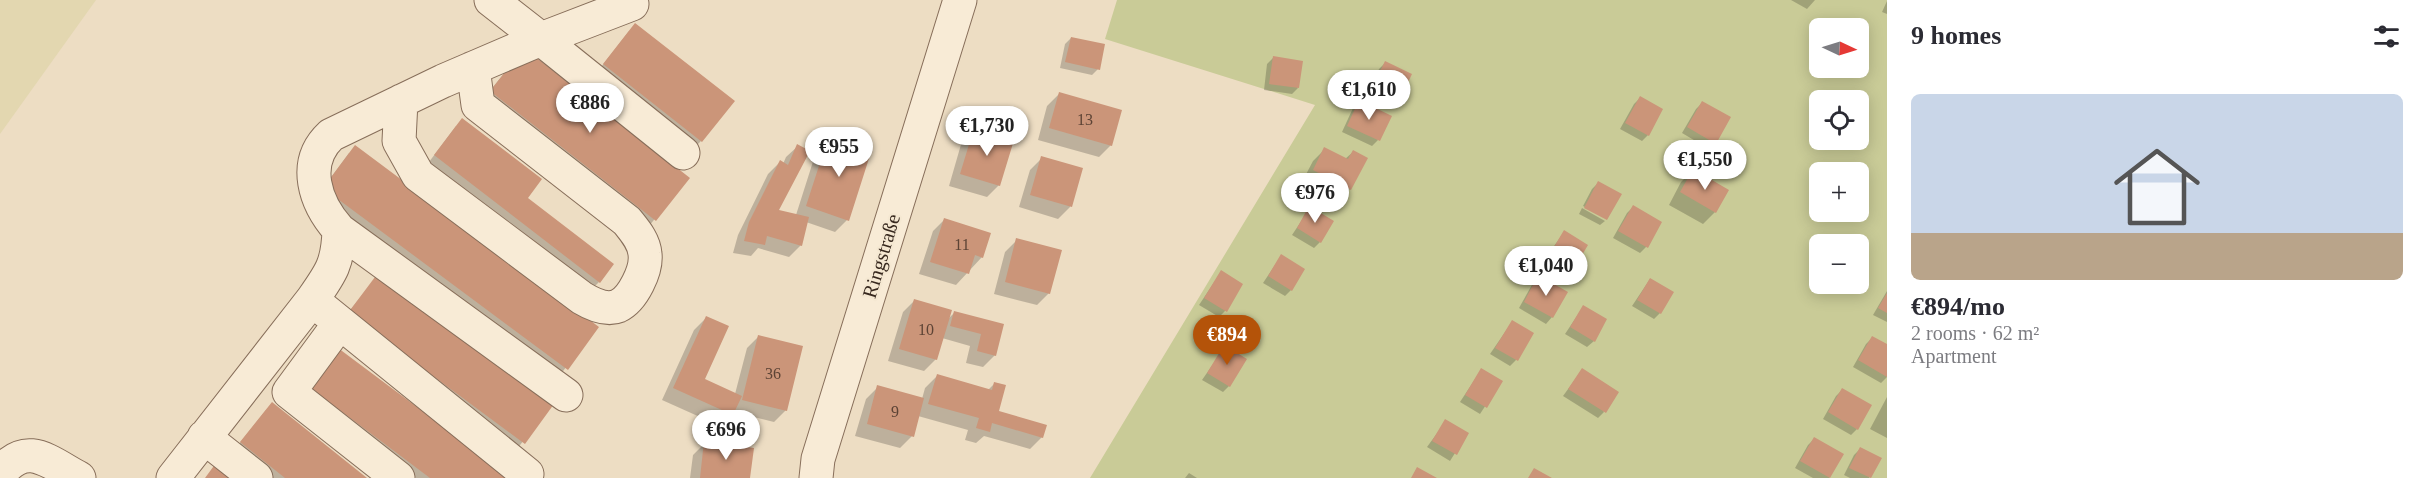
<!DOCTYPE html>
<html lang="en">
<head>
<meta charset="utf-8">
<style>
	body { margin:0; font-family:Georgia,serif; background:#f7f7f7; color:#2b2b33; height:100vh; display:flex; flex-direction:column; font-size:22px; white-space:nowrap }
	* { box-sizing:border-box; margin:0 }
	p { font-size:20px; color:#7c7c81 }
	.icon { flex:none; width:33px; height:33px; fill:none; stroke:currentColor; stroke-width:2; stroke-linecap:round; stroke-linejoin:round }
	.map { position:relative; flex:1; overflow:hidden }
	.drawer { display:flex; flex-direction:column; background:#fff; width:540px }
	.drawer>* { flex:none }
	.needle { width:39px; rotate:94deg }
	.fabs { position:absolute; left:1809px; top:18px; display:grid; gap:12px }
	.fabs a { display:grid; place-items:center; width:60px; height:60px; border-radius:9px; background:#fff; box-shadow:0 3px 15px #0003; font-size:30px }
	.price { position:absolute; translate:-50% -51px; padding:0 14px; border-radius:21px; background:#fff; color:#222; font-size:20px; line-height:39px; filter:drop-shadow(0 2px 3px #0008) }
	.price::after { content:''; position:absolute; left:50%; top:36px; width:18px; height:14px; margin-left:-9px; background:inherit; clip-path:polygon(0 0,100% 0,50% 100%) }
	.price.selected { background:#b45309; color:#fff }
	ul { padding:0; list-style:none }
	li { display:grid; align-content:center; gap:12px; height:318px; padding:0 24px }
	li+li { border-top:2px solid #e1e1e2 }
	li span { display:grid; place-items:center; height:186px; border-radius:9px; color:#555 }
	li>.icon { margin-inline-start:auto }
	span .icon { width:108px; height:108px; fill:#fffc; stroke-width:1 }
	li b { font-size:26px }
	h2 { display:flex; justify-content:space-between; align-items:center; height:72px; padding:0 24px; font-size:26px }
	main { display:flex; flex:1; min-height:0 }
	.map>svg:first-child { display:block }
	.farmland { fill:#e3d7b0 }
	.green { fill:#c9cb97; fill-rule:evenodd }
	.shadow { fill:#0003 }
	.building { fill:#cb9579 }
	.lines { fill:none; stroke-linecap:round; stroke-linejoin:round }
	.minor-casing { stroke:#876e5a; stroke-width:35 }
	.minor { stroke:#f8ebd6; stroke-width:33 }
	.labels { text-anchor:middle; stroke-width:4.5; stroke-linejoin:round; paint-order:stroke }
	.number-label { font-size:16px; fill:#5c4335 }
	.street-label { font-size:20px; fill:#37281e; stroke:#f5e8d2 }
</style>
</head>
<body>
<main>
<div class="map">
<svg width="1887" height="478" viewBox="0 0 1887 478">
	<rect width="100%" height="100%" fill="#edddc3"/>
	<path class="farmland" d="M0,0H96L0,134Z"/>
	<path class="green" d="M1117,0H1887V478H1090L1315,105L1105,39ZM1820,28H1858V68H1820ZM1820,100H1858V140H1820ZM1820,172H1858V212H1820ZM1820,244H1858V284H1820Z"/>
	<path class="shadow" d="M1791,0H1815L1807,9Z
		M1887,1V14L1882,12Z
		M629,31L701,141L695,147L598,71Z
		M1071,38L1098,69L1092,75L1060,68L1065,44Z
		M518,56L688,178L649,226L485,97Z
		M1273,58L1298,88L1292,94L1264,90L1267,64Z
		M1385,63L1399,98L1393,105L1368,93L1379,69Z
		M1059,94L1111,145L1099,157L1038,140L1047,106Z
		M1640,98L1648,135L1642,141L1620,129L1634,104Z
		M1360,102L1378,140L1372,146L1342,132L1353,108Z
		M1702,103L1715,143L1709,149L1682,133L1696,109Z
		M456,126L525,198L599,282L593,288L429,162Z
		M974,129L999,185L987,197L949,186L962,141Z
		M829,137L847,220L835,232L806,222L801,245L789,257L758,248L751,256L733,253L738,235L768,174L780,162L783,164L786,157L798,146L777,211L796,215L817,149Z
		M1325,149L1345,159L1353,152L1350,189L1338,201L1302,182L1313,161Z
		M349,153L597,327L560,375L318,195Z
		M1042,158L1081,169L1070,207L1058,219L1019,207L1030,170Z
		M1693,170L1715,212L1703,224L1669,205L1681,182Z
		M1598,183L1606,218L1583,206L1592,189Z
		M1633,207L1660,223L1646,247L1640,253L1613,238L1627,213Z
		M1310,208L1320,242L1314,248L1292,235Z
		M1582,208L1605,221L1600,225L1579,214Z
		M945,219L982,257L956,285L919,274L933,231Z
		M1564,232L1574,266L1568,272L1545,259Z
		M1017,240L1049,293L1037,305L994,294L1005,252Z
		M1281,256L1291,290L1285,296L1263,283Z
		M1221,272L1241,284L1225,311L1219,317L1199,305Z
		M378,275L551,405L517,449L343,319Z
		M1539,277L1552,317L1546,324L1519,308L1533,283Z
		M1650,279L1660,313L1654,319L1632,306Z
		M1887,291V322L1873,315Z
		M915,300L948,319L954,313L1002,325L995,355L983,367L966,363L970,346L942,338L936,359L924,371L888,361L903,312Z
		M1583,307L1594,341L1587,347L1565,334Z
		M706,318L703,379L735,394L747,348L759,336L786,410L774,422L733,412L720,426L662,400L694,330Z
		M1512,322L1516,360L1510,366L1490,354Z
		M1872,338L1887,346V377L1881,383L1853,367L1866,344Z
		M1225,347L1229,386L1223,392L1202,380Z
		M332,356L509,478H416L304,394Z
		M1481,370L1501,382L1480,414L1460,402Z
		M1582,370L1604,412L1598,418L1563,396Z
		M937,376L988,390L995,383L997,412L1042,437L1030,449L984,436L976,443L965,440L968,430L918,416L912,436L900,448L855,436L866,399L878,387L922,399L925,388Z
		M1842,390L1857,429L1851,435L1823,419L1836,396Z
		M1887,397V438L1870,429Z
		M266,410L365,478H272L235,449Z
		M1446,421L1467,434L1450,461L1427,447Z
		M1814,439L1842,455L1829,478H1813L1795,468L1808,445Z
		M705,443L748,478H690L693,455Z
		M1861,448L1880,459L1869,478H1850L1844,475L1854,455Z
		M1189,473L1197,478H1185Z"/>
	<path class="building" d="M635,23L735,101L702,142L603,64Z
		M1071,37L1105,44L1100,70L1065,62Z
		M524,48L690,178L656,221L490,91Z
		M1273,56L1303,61L1299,88L1269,84Z
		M1385,61L1412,74L1400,99L1373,86Z
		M1059,92L1122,110L1112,146L1049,128Z
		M1640,96L1663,109L1649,136L1625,123Z
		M1359,100L1392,116L1380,141L1347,126Z
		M1702,101L1731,117L1716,144L1687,127Z
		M462,118L542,179L528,198L614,264L600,283L434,155Z
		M974,128L1014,140L1000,186L960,174Z
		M829,135L872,149L849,221L806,206Z
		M797,144L810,151L779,210L809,217L802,246L767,236L765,245L744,241L749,222L780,160L788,165Z
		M355,145L599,327L568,370L323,188Z
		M1324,147L1348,159L1353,150L1368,158L1351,190L1313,170Z
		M1041,156L1083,168L1072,207L1030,195Z
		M1693,169L1729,190L1716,213L1680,192Z
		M1598,181L1622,194L1607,220L1584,208Z
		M1633,205L1662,222L1648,248L1618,231Z
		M1309,206L1334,221L1321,243L1297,228Z
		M944,218L991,233L983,258L975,255L969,274L930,262Z
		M1564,230L1588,245L1575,267L1551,252Z
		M1016,238L1062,250L1050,294L1005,282Z
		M1281,254L1305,269L1292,291L1268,276Z
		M1221,270L1243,284L1227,312L1204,298Z
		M378,273L554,404L525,444L348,313Z
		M1538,275L1568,292L1553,318L1524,302Z
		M1650,278L1674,292L1661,314L1637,300Z
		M1887,293V313L1878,308Z
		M914,299L952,310L937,360L899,349Z
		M1583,305L1607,319L1595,342L1570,327Z
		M954,311L1004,324L996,356L977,351L981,334L950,326Z
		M706,316L729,326L705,379L742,396L733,415L673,388Z
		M1512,320L1534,333L1518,361L1495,348Z
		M758,335L803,346L787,411L742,400Z
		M1872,336L1887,344V377L1858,360Z
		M1224,345L1247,359L1230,387L1207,373Z
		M338,348L512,478H430L309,387Z
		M1481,368L1503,381L1487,408L1465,395Z
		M1582,368L1619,392L1606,413L1568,389Z
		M937,374L992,390L994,382L1006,385L999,411L1047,425L1043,438L992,423L990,432L976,428L979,418L928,404Z
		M877,385L924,398L914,437L867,424Z
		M1842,388L1872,405L1858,430L1828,412Z
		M272,402L367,478H285L240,442Z
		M1445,419L1469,433L1457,455L1432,441Z
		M1814,437L1844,454L1830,478L1800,461Z
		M704,441L754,448L750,478H700Z
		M1860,447L1882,458L1871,478L1849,468Z
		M216,463L236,478H205Z
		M1417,467L1437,478H1411Z
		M1534,468L1552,478H1528Z"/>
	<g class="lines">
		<g class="minor-casing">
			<path id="minor" d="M491,0L541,39L443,81L331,135C301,163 315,203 339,230L566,395
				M632,4L541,39L683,153
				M401,101L399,141L418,175L582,298C592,304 606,311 618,306C633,299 647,270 645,254C644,241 635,231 627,221L478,105L473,68
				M339,230C338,264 331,273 312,300L527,474
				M339,324L289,392L398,478
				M204,437L256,478
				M0,474C26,439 49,462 79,478
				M173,478L312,300
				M816,478L818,459L960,0"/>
		</g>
		<use href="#minor" class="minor"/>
	</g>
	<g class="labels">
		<g class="number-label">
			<text x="1085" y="125">13</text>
			<text x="962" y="250">11</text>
			<text x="926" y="335">10</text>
			<text x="773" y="379">36</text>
			<text x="895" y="417">9</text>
		</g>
		<g class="street-label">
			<text transform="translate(881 256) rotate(-73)" y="7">Ringstraße</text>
		</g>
	</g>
</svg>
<div class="fabs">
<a><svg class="needle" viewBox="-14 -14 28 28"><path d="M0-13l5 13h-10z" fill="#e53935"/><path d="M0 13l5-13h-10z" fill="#7c7c81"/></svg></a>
<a><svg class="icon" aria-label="locate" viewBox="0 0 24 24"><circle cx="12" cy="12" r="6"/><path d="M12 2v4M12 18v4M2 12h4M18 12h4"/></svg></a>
<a>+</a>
<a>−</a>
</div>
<b class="price" style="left:1369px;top:121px">€1,610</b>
<b class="price" style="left:590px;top:134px">€886</b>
<b class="price" style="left:987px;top:157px">€1,730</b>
<b class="price" style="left:839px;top:178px">€955</b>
<b class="price" style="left:1705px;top:191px">€1,550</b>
<b class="price" style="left:1315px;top:224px">€976</b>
<b class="price" style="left:1546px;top:297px">€1,040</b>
<b class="price selected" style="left:1227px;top:366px">€894</b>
<b class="price" style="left:726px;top:461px">€696</b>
</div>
<section class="drawer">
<h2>9 homes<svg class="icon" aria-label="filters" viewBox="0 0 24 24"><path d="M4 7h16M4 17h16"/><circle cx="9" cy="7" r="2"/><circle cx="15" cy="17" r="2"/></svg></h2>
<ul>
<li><span style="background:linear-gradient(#c9d6e8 75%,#b9a48a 0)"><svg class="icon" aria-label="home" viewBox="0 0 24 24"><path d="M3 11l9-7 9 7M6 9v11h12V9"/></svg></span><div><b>€894/mo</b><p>2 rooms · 62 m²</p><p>Apartment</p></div></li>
</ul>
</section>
</main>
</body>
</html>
